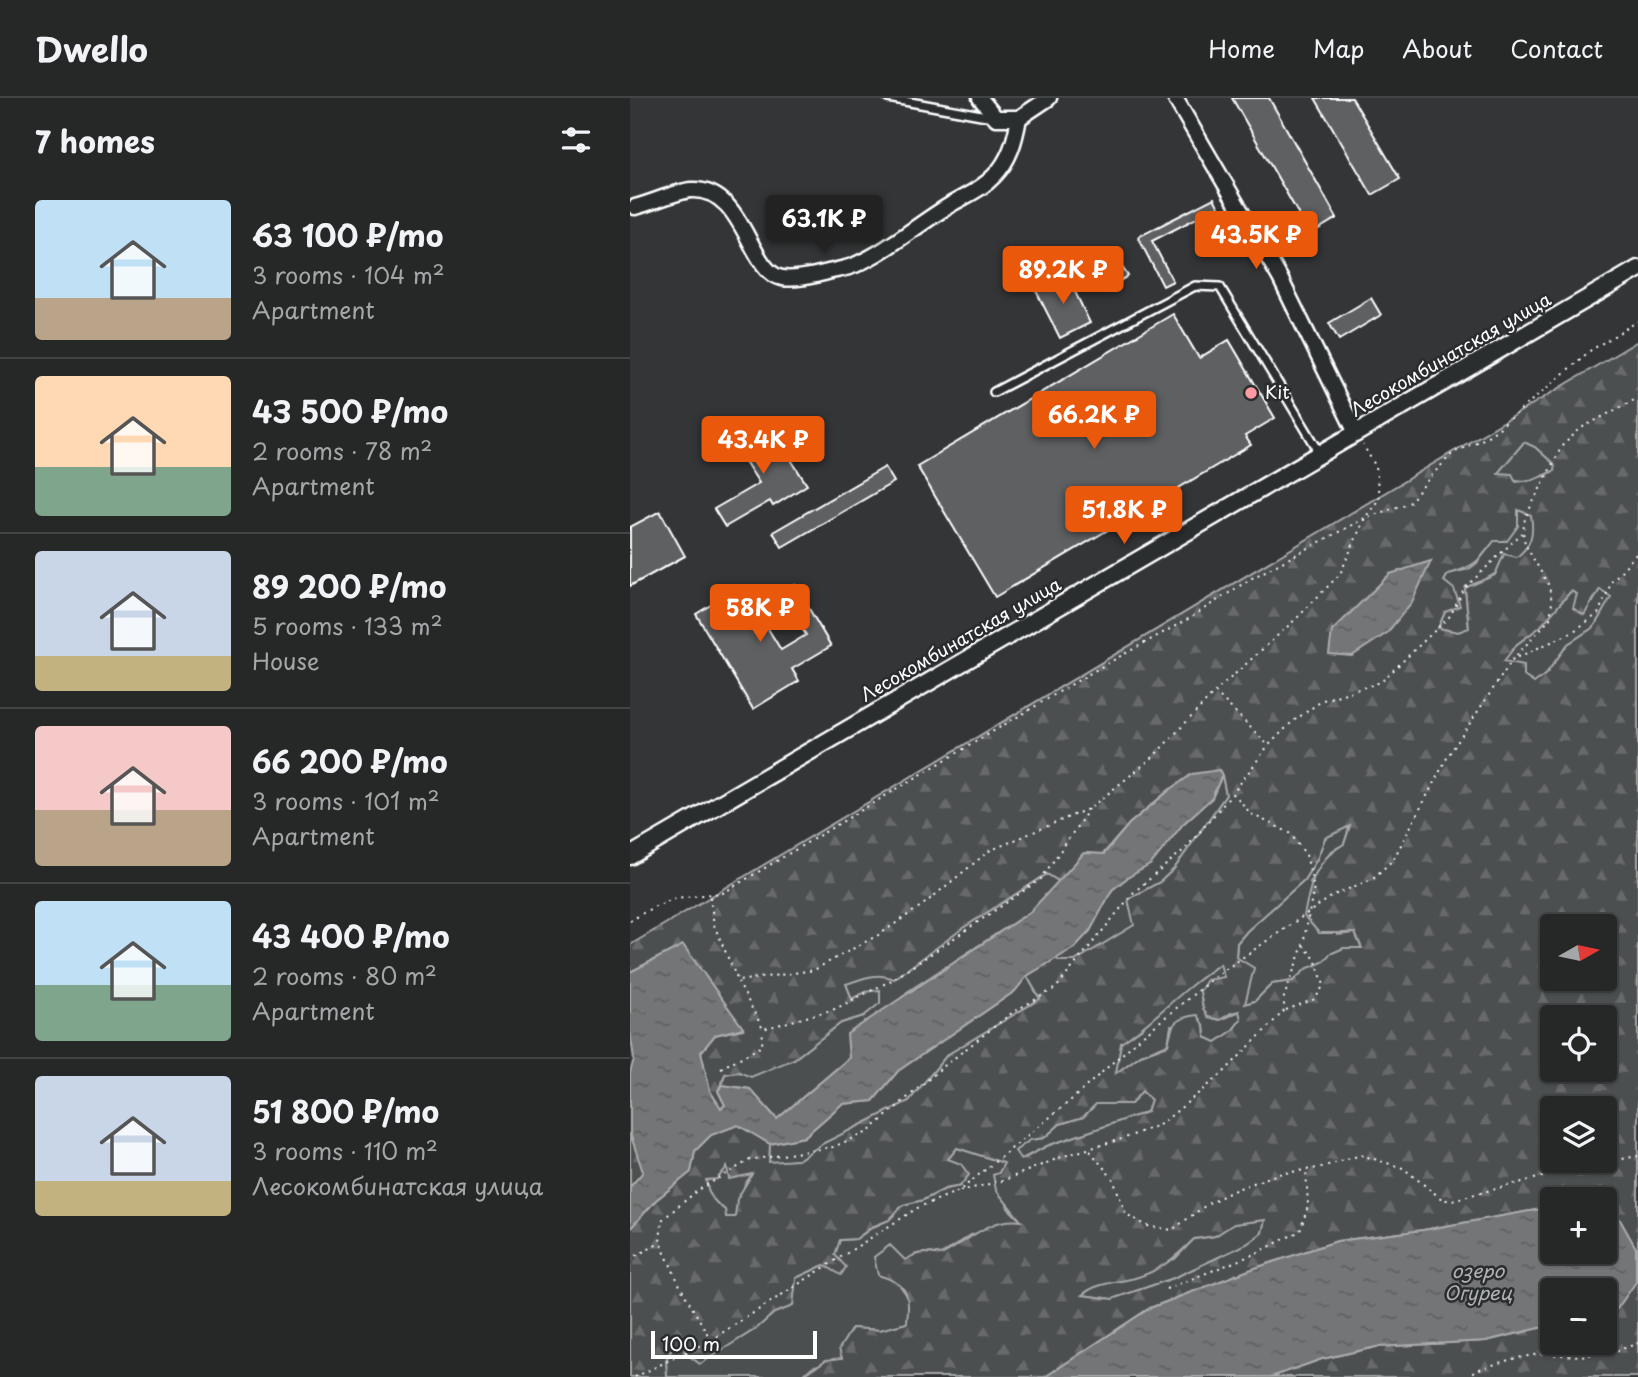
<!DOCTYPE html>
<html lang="en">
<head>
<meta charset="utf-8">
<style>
	body { margin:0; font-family:"Playpen Sans",sans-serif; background:#323434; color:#f1f3f6; height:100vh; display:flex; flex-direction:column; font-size:26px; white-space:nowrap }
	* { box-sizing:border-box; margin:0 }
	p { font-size:23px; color:#a4a6a8 }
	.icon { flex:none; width:38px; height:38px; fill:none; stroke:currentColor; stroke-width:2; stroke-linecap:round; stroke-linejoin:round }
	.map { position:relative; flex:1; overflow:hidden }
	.sheet { display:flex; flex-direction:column; background:#262828; width:630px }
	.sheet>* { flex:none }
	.needle { width:46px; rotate:81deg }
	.tools { position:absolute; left:910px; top:816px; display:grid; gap:14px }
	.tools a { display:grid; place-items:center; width:77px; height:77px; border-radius:7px; background:#262828; box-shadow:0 2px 5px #0004,0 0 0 2px #424445; font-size:35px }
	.scale { position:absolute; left:21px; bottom:18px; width:166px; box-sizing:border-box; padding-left:7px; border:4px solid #fff; border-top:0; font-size:19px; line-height:24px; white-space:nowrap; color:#fff; -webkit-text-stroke:5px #2a2d2e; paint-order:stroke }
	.price { position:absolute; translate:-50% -60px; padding:0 16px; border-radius:7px; background:#ea580c; color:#fff; font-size:23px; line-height:46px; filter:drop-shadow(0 2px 4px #0008) }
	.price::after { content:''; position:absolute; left:50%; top:42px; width:21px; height:16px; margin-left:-10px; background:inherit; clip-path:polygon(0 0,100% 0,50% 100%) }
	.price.selected { background:#222; color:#fff }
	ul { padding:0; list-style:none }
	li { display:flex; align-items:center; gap:21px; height:175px; padding:0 35px }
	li+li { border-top:2px solid #424445 }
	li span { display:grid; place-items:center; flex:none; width:196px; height:140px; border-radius:7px; color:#555 }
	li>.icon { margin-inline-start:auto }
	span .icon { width:84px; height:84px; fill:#fffc; stroke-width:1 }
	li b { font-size:30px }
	h2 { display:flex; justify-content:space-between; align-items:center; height:84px; padding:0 35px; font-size:30px }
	header { display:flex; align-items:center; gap:42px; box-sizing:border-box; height:98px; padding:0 35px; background:#262828; border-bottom:2px solid #424445 }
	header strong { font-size:33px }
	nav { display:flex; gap:38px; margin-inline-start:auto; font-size:24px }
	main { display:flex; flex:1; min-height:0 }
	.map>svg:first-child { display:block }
	.green { fill:#4c4f50; stroke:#a6a7a8; stroke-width:2 }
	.forest { fill:url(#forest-firs); stroke:#a6a7a8; stroke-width:2; fill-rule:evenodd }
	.water { fill:url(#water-ripples); stroke:#abacad; stroke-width:2 }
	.building { fill:#5f6162; stroke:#fff; stroke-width:2 }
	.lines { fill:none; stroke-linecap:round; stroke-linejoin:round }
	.service-casing { stroke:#fff; stroke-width:12 }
	.minor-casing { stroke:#fff; stroke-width:19 }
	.tertiary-casing { stroke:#fff; stroke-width:21 }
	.path { stroke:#fff; stroke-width:2; stroke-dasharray:2 5; stroke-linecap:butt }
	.service { stroke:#2a2d2e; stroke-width:7 }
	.minor { stroke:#2a2d2e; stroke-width:14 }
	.tertiary { stroke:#2a2d2e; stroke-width:16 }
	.poi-dot { fill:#ff9aa2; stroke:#2a2d2e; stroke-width:2.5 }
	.labels { text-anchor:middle; stroke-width:5; stroke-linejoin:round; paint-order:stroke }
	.street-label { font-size:18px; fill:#fff; stroke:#2a2d2e }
	.poi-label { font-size:18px; fill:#fff; stroke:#2a2d2e; text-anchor:start }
	.water-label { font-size:19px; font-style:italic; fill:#b2b3b4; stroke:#2a2d2e }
</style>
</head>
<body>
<header>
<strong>Dwello</strong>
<nav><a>Home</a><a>Map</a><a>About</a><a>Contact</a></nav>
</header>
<main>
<section class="sheet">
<h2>7 homes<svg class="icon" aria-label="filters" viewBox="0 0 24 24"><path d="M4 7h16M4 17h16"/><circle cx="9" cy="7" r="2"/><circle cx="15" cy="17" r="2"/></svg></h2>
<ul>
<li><span style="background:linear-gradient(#bfe0f5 70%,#b9a48a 0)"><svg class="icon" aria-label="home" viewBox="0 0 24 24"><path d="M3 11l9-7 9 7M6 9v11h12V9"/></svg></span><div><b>63 100 ₽/mo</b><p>3 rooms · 104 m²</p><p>Apartment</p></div></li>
<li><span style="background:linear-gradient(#ffd9b3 65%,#7fa58c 0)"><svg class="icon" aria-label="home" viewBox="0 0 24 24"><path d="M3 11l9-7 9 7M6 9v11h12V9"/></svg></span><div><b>43 500 ₽/mo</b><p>2 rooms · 78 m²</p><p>Apartment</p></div></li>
<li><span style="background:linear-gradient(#c9d6e8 75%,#c2b280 0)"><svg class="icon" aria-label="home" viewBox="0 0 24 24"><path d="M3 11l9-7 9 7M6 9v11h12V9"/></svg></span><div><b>89 200 ₽/mo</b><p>5 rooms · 133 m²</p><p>House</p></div></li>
<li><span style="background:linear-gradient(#f6c9c9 60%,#b9a48a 0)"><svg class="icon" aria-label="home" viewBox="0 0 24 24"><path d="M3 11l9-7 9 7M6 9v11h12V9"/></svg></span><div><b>66 200 ₽/mo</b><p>3 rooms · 101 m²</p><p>Apartment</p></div></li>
<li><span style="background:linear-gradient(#bfe0f5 60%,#7fa58c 0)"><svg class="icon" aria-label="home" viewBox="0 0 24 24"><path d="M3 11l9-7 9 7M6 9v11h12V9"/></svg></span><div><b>43 400 ₽/mo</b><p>2 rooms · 80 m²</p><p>Apartment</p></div></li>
<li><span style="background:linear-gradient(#c9d6e8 75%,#c2b280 0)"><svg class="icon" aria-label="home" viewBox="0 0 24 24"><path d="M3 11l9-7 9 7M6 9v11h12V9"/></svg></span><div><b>51 800 ₽/mo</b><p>3 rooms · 110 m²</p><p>Лесокомбинатская улица</p></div></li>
</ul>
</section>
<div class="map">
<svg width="1008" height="1279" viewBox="0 0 1008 1279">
	<defs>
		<pattern id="forest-firs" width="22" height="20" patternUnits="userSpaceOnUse" patternTransform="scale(1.75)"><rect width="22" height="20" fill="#4c4f50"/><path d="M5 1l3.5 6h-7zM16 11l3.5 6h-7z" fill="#67696a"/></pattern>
		<pattern id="water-ripples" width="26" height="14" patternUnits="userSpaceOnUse" patternTransform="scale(1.75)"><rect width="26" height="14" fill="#737576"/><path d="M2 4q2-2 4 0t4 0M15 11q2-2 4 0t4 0" fill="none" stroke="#606061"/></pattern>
	</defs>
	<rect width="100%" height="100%" fill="#333536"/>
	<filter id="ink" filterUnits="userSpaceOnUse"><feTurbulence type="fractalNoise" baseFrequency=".0143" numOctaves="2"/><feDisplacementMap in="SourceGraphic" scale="14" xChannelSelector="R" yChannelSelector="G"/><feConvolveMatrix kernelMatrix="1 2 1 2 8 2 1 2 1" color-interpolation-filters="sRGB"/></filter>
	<g filter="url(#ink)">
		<path class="green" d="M894,344L905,349L925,367L924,373C899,384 892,387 867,375Z
			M888,412L902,417C902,422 904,429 903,434C899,460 857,482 835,490L839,531L828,534L808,530L815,514L814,483L818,476L839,471L847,465Z
			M970,491L982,499L964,529L938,546L916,576L904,586L873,562L887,546L910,529L941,493L963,504Z
			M592,677L596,697L544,771L530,784L498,801L505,827L445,863H430L425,860L444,850L460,833L482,792L497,780L521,766L553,726L582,700Z
			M720,727L714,746L700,754L680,784L707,837L725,835L732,851L714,850L700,856L693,864L676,871L663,883L642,886L625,903L614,906L618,892L606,859L607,845L617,833L674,782L687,761L695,740Z
			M417,776L430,784L400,814L277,894L219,960L147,1021L120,991L92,987L95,976L164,961L211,925L234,918L235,894L222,901L216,886L242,877H252L336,828Z
			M590,866L595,879L570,893L573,910L578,919L590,922L610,913L611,921L602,933L586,945L575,939L574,928H541L538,946L511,957L485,976L490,945L511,931L541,902Z
			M397,878L410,901L317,957L279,1003L194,1045L168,1062L139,1065L140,1046L174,1039L212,1006L243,1003L268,973L385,893Z
			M512,993L521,1002L517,1014L417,1048L390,1062L384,1053L400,1042L414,1040L430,1026L453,1019L466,1006H501Z
			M327,1050L375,1065L369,1075L378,1110L392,1124L341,1137L311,1157C283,1151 277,1157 267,1183L280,1202L277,1225L250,1232L222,1230L212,1260L182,1269L171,1279H37L36,1263L42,1250L111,1240L127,1230L144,1215L162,1208L166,1180C188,1170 201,1167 210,1142L226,1141L243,1129L259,1122L273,1107L293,1102L315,1091L330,1088L318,1061Z
			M97,1068L123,1075L115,1086L105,1119H96L95,1112C83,1103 78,1097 75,1082L87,1081Z
			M635,1122L632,1135L617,1146L544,1180L482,1201L452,1197L464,1188L545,1161L564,1141L585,1138L603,1126Z"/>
		<path class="forest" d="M1008,243V1279H641L692,1261L746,1249L856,1243L922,1227V1244H975V1214L987,1211L988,1118L975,1113V1101H922V1109L793,1132L707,1143L622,1171L520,1210L415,1279H171L196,1262L212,1260L209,1251L222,1230L250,1232L277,1225C280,1195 278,1186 248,1177L244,1159L260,1147L275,1162C288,1154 297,1154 311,1157C338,1144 358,1119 391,1123L366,1092L363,1077L369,1075L374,1065L327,1050L318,1061L331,1066L339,1077L330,1088L315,1091L293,1102L273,1107L259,1122L242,1129L226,1141L210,1142L205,1157L216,1169L211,1177L194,1167L166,1180L163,1208L144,1215L127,1230L70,1266L54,1254L56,1247L42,1250L36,1263L37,1279H0V1131L26,1102L61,1074L65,1053L81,1037L108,1027L140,1046L139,1064L168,1062L194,1045L279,1003L317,957L410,901L397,878L425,860L430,863H445L504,827L498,801L530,784L544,771L596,697L592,677L589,672L540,691L499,726L473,756L454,755L430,784L417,776L336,828L264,881C246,874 234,880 216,886L222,901L235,894L250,892V905L234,918L211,925L164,961L121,979L109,974L95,976L88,993L95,1007L91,1011L80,993L71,954L85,937L113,931L53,847L0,874V847ZM894,344L905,349L925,367L924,373L903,382L886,384L882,376L868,375ZM888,412L901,417C904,435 902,447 887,459L874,456L865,477L835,490L839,530L828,534L808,530L815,514L830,508L824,491L814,483L818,476C844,469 848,464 864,443H877L888,428ZM970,491L981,499L964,529L938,546L916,576L904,585L894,578V567L874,563L887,546L910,529L941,493L947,496L943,510L954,517ZM720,728L714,746C684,763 680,787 674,818L689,835H725L732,850H714L700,856L693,864L676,871L663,883L642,886L625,903L615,906L624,870L606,859L607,845L617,833L674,782L687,761L695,740ZM922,828H975V880H922ZM590,866L594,879L577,882L570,893L573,910L578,919L590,922L601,915L609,913L611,921L602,933L586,944L575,939L574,928L567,917C544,920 542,925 538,947L511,957L486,975L491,945C526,922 554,889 590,866ZM922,919H975V971H922ZM512,993L521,1002L517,1014L417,1048L391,1062L385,1053L400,1042L414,1040L430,1026L453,1019L466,1006H501ZM922,1010H975V1062H922ZM97,1069L99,1081L122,1076L107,1101L105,1119H96L95,1112C84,1104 78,1097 76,1082L87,1081ZM635,1122L632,1135L617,1146L544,1180L482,1201L452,1197C468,1184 486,1185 505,1180C530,1173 546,1159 564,1141L585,1138L604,1126Z
			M0,1035L14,1074L0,1089Z"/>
		<path class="water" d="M801,463L782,504L757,535L722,558L699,556L702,533L760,476Z
			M589,672L592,677L582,700L553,726L521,766L497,780L482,792L460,833L444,850L397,878L385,893L268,973L243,1003L212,1006L174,1039L140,1046L108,1027L81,1037L65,1053L61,1074L26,1102L0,1131V1089L13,1074L0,1035V975L4,961L0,933V874L53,847L113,930L85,937L71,954L80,993L91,1010L95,1007L88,993L92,987L120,991L147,1021L219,960L217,936L400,814L454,755L474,756L499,726L541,691L562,676Z
			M922,1109V1153H975V1113L988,1118L1006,1150V1184L987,1211L975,1214V1192H922V1227L856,1243L746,1249L692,1261L641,1279H415L520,1210L622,1171L707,1143L793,1132Z"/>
		<path class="building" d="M602,0H639L707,120L680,136Z
			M685,0H722L770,81L742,97Z
			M584,100L609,148L600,153L580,113L522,143L543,183L533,188L508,139Z
			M492,169L498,178L478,190L473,181Z
			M436,175L460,225L430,240L405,191Z
			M741,200L751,217L709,242L699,225Z
			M543,216L569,260L599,242L645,320L615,338L621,347L365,499L287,368Z
			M138,325L177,387L143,408L140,403L95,429L84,411L129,385L104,346Z
			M255,369L264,384L152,449L143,434Z
			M30,413L55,458L0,488V429Z
			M165,487L201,548L162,571L169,583L123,611L66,516L112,488L151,552L176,537L151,495Z"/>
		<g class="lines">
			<g class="service-casing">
				<path id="service" d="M258,0L362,19
					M364,294L565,188L590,189L690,355"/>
			</g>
			<g class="minor-casing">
				<path id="minor" d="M350,0L366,20H389L419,0
					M545,0L650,180L726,335
					M5,109C21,105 48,93 61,92C115,89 118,173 152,180C166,182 181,178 194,175C204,172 215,171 225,167C259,152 288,126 320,107C335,98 352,91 364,78C380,62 385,42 389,20"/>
			</g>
			<g class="tertiary-casing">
				<path id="tertiary" d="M0,758L1008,171"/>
			</g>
			<path class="path" d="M888,559L941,535L968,516L982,483L1008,454
				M585,594L638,647
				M80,799L84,827L108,883L184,872L250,836L294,806L359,753L460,710L522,660L585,594L667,520L710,476L735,420L749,401L746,369L733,347
				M0,823L23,809L46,800L93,795L469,570L560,520L622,480L735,420L779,405L802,377L823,355L853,341L868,331L961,252L1008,223
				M108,884L133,931L205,911L264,881L411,781L459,711
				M656,912L685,901L694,887L685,861L674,848
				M91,970L132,948L133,932
				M460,1053L483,1081L496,1116L517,1128L542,1132L579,1105L607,1091L648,1076L688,1070L731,1057L773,1070L813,1102H822L955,1068L1008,1058
				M330,1093L372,1083L434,1058L495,1040L531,1026L592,976L654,913V899L673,847L684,789L676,757L660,735L621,716L604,696
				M0,1161L30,1145
				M536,1191L627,1155L670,1133L678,1108L676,1072
				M81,1242L51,1190L30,1144L32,1122L68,1092L120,1062L203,1049L238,1034L309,972L383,914L426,890L504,794L555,751L603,695L638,648L662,624L693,602L751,584L820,518L835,490L892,435
				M5,1279L81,1242L289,1109L329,1093L440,1003L511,939L587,877L704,797L742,781L763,762L818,658L883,561L920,521L922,504L919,488L895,446L893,434L895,420L932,348L951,330L1008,300
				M838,1279L846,1272L882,1261L909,1256L951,1258L987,1253L1008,1245"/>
			<use href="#service" class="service"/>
			<use href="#minor" class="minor"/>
			<use href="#tertiary" class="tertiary"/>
		</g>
	</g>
	<circle class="poi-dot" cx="621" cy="295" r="7"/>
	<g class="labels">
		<g class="street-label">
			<text transform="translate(821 257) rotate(-30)" y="6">Лесокомбинатская улица</text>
			<text transform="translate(331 542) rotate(-30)" y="6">Лесокомбинатская улица</text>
		</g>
		<g class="poi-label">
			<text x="635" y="301">Kit</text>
		</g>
		<g class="water-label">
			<text x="848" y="1180">озеро<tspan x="848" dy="22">Огурец</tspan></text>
		</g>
	</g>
</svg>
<div class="tools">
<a><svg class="needle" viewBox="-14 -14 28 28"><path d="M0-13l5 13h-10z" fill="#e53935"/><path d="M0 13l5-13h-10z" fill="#a4a6a8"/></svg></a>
<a><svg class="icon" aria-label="locate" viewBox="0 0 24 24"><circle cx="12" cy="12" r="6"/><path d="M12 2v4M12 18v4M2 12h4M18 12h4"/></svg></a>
<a><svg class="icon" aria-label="layers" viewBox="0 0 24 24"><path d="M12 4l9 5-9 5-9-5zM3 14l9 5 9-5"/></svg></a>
<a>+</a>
<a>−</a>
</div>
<div class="scale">100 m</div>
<b class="price selected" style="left:194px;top:157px">63.1K ₽</b>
<b class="price" style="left:626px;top:173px">43.5K ₽</b>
<b class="price" style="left:433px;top:208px">89.2K ₽</b>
<b class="price" style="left:464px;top:353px">66.2K ₽</b>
<b class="price" style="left:133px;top:378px">43.4K ₽</b>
<b class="price" style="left:494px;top:448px">51.8K ₽</b>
<b class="price" style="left:130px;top:546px">58K ₽</b>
</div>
</main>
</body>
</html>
